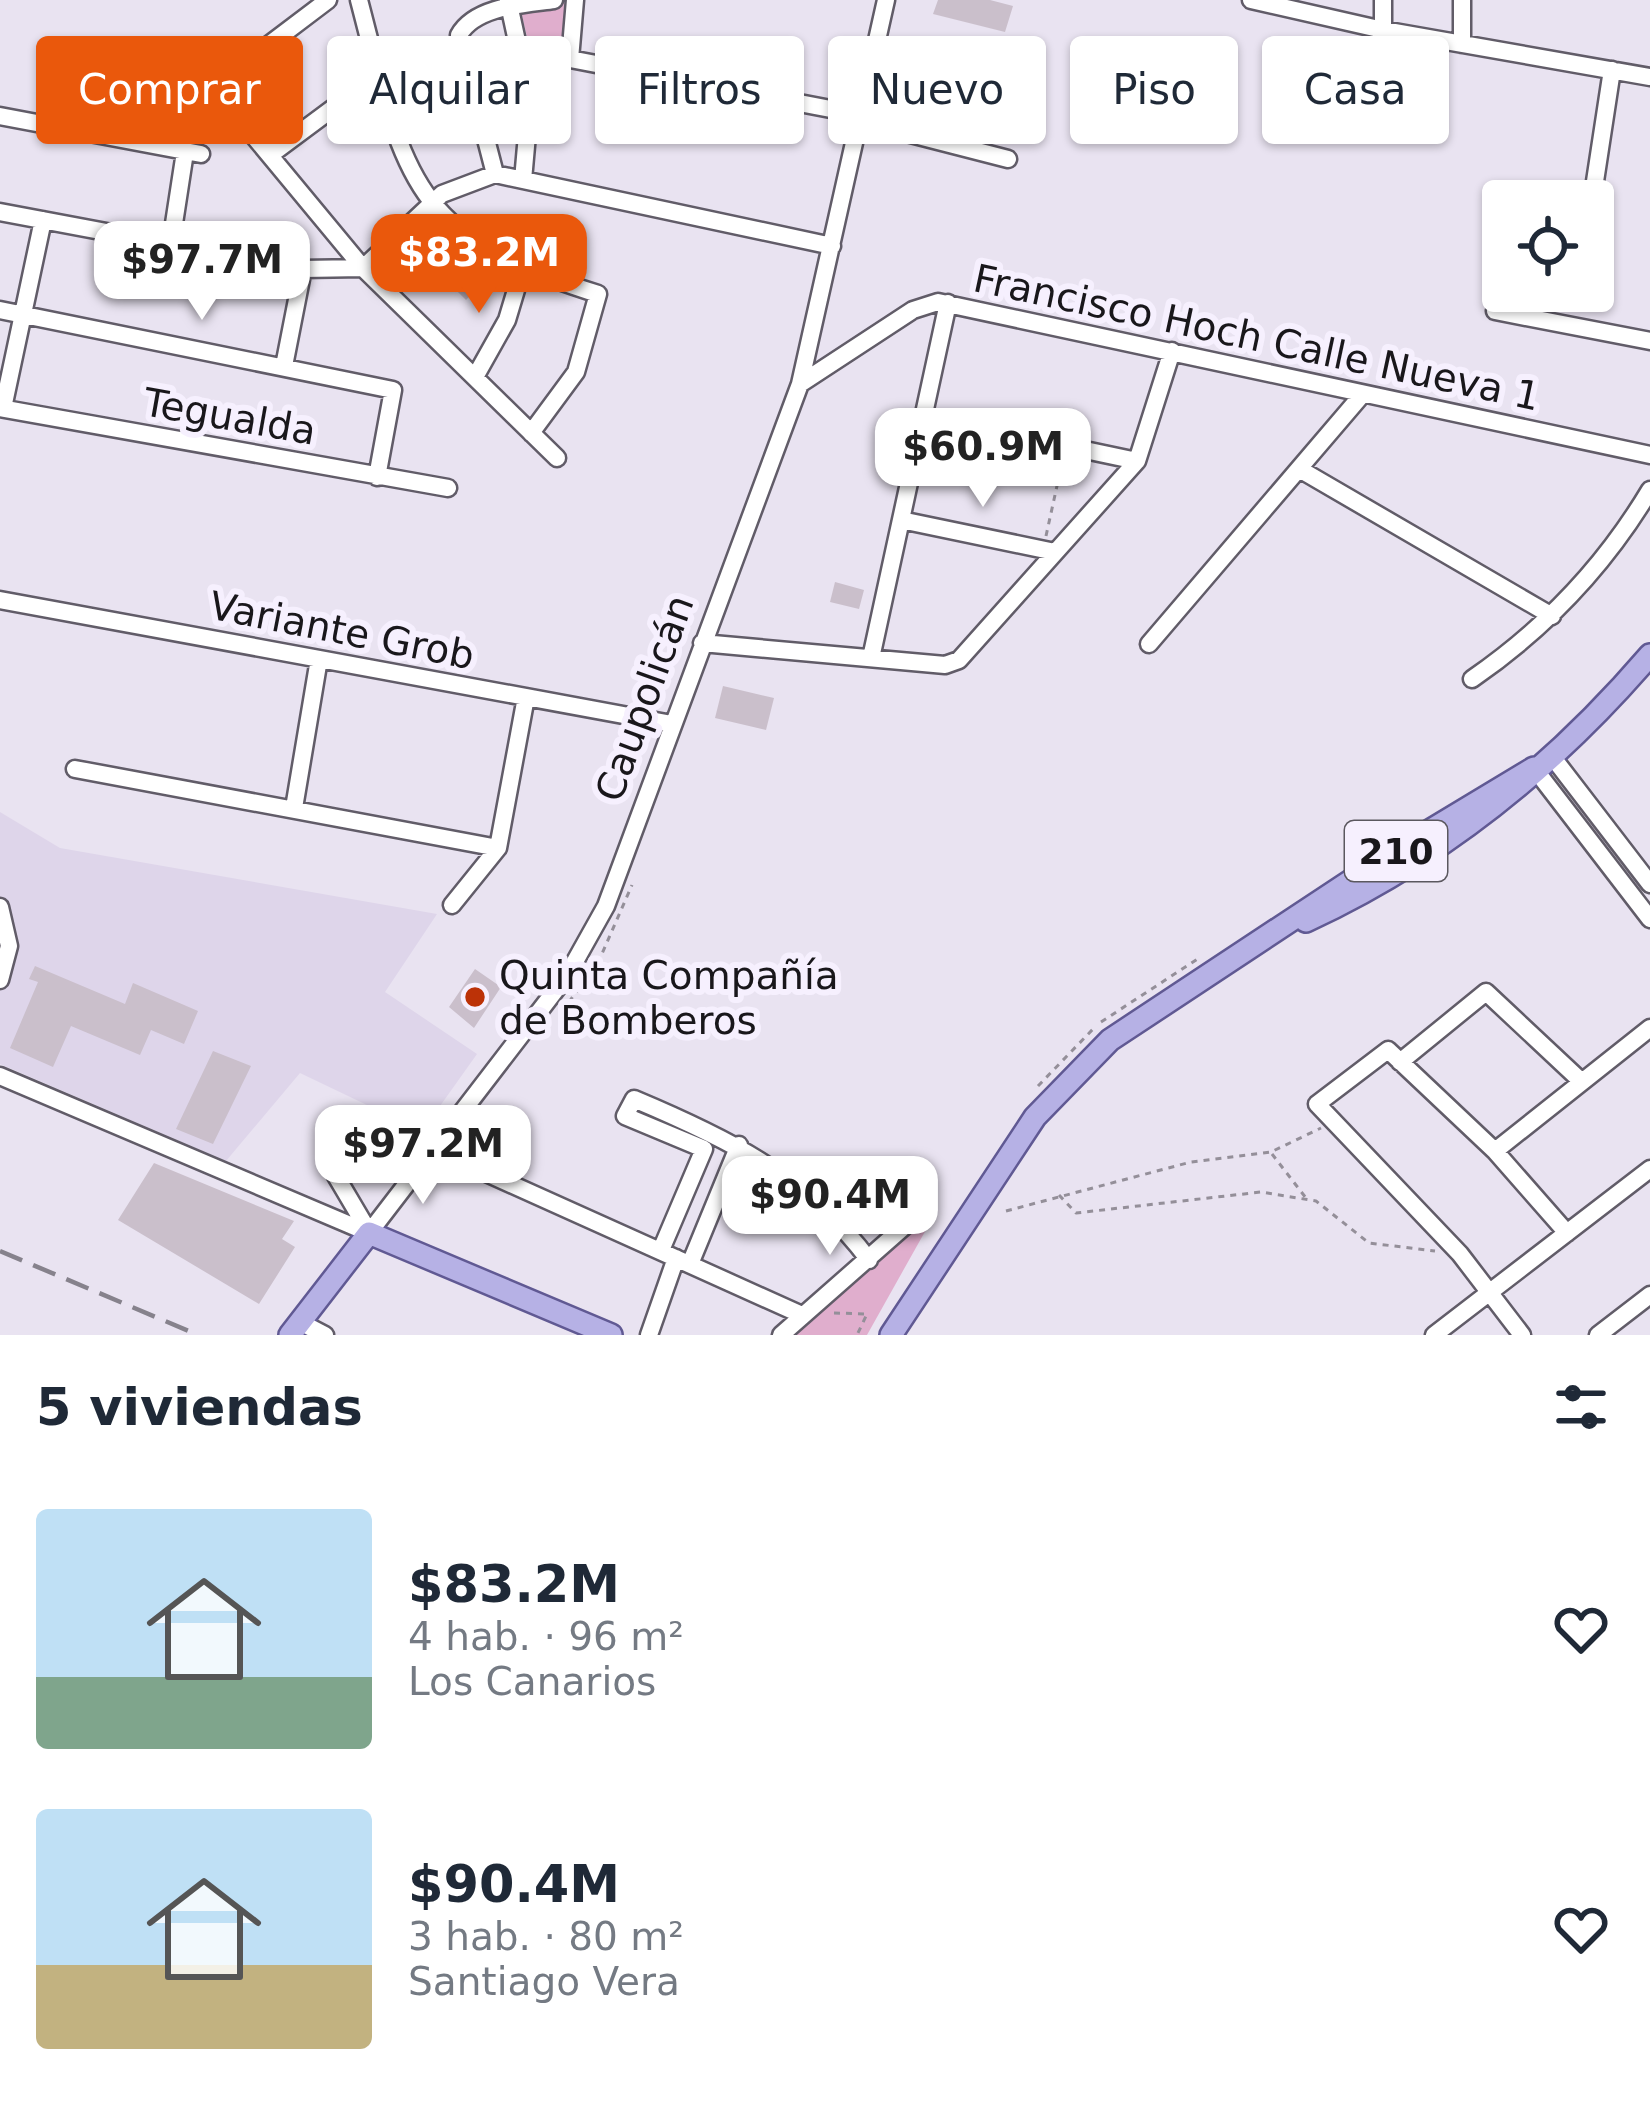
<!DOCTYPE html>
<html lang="es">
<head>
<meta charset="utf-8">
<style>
	body { margin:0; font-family:"DejaVu Sans",sans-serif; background:#f2f2f3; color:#1f2937; height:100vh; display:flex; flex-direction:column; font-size:45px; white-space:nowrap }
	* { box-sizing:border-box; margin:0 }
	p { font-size:39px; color:#747a83 }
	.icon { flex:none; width:66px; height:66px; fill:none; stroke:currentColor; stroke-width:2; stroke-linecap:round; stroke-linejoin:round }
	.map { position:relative; height:1335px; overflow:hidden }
	.side { display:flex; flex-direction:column; background:#fff; flex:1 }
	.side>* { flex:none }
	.banner { position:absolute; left:36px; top:36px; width:1578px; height:108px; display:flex; gap:24px }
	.fabs { position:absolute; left:1482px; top:180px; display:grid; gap:24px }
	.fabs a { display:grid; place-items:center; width:132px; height:132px; border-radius:12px; background:#fff; box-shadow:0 3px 9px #0004; font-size:60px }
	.price { position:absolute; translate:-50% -102px; padding:0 27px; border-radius:24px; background:#fff; color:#222; font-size:39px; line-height:78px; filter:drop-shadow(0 3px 6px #0008) }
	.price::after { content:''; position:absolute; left:50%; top:72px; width:36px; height:27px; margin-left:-18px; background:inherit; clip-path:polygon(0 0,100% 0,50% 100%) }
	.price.on { background:#ea580c; color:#fff }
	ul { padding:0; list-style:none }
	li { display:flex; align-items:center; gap:36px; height:300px; padding:0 36px }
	li span { display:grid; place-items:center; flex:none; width:336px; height:240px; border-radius:12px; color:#555 }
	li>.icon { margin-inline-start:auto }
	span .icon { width:144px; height:144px; fill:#fffc; stroke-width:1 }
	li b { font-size:51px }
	h2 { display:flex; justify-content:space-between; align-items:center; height:144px; padding:0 36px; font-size:51px }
	.chip { padding:0 42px; border-radius:12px; background:#fff; box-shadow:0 3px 9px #0004; font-size:42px; line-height:108px }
	.chip.on { background:#ea580c; color:#fff }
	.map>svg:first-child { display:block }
	.built { fill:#ded5ea }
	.green { fill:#e0aecd }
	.building { fill:#cabfcb }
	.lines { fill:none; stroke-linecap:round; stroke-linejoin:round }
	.minor-casing { stroke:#615c68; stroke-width:21 }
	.major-casing { stroke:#605993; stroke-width:26 }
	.path { stroke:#948f99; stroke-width:3; stroke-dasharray:6 6; stroke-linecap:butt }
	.minor { stroke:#fff; stroke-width:16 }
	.major { stroke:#b6b1e5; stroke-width:21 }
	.rail { stroke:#86828c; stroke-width:4.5; stroke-dasharray:24 12; stroke-linecap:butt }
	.poi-dot { fill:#bc3207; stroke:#f6f0fe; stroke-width:4.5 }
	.labels { text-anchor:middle; stroke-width:12; stroke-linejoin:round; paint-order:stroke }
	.shield { fill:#f6f0fe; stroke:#5b585f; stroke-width:3 }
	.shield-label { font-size:36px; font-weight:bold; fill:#19171b }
	.street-label { font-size:39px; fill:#19171b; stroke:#f6f0fe }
	.poi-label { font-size:39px; fill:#19171b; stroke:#f6f0fe; text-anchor:start }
</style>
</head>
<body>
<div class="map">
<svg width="1650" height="1335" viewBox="0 0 1650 1335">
	<rect width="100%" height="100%" fill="#e9e3f1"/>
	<path class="built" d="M0,812L60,848L437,914L385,992L477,1054L413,1144L369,1106L300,1073L226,1161L0,1064Z"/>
	<path class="green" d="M571,2L565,55L532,58L520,7Z
		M917,1225L927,1228L867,1335H790Z"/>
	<path class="building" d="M938,0H990L1013,6L1005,32L933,14Z
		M470,273L481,284L466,300L455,289Z
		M835,582L864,590L859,609L830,602Z
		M723,686L774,698L766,730L715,718Z
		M35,966L125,1004L133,983L198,1011L184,1044L151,1030L140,1055L71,1026L53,1067L10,1048L38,982L29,979Z
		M475,969L501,987L474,1028L449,1007Z
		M213,1051L251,1066L213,1144L176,1129Z
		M154,1163L294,1221L282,1239L295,1247L259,1304L118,1220Z"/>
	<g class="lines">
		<g class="minor-casing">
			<path id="minor" d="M328,0L213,87L363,268L557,458
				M359,0C406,180 408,235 598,294L576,372L531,433
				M508,0L530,101L523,180
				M1251,0L1383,30L1650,77
				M1462,0V44
				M1383,30V0
				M570,59L575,0
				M525,64L570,59L862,115
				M0,116L201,154
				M860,121L1008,159
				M270,155L379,74
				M495,174L459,35C475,6 525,4 554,0
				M1592,201L1612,70
				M0,212L303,269L363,268L442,194L495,174L832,246
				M171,243L185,152
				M0,310L393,390L377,477
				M1495,311L1650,341
				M284,366L303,269
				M475,377L507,320L522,270
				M800,384L913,310L938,302L1650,455
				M0,408L448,488
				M3,408L43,220
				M924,416L1137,461
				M1301,470L1552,616
				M901,520L1055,552
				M0,600L672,724
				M702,643L945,665L959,660L1137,461L1172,351
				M1149,644L1361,396
				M871,658L948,303
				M1472,679C1546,628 1604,567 1650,490
				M1551,755L1650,884
				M1534,768L1650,919
				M75,769L498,848
				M294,808L319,659
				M452,905L498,848L526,697
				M0,907L9,946L0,980
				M1400,1062L1486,992L1581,1081
				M0,1076L369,1233
				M433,1149L802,1315
				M1495,1151L1650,1028
				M369,1232L333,1171L364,1134L422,1165
				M369,1233L568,974L606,906L800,384L886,0
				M661,1250L704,1149L625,1116L634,1099C727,1138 807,1177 869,1260
				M690,1264L739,1145
				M300,1322L325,1335
				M649,1335L676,1258
				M781,1335L915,1217
				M1434,1335L1650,1169
				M1522,1335L1460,1254L1317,1104L1388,1050L1495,1151L1567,1233
				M1598,1335L1650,1295"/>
		</g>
		<g class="major-casing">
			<path id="major" d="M1306,921C1440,859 1554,767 1650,655
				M290,1335L369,1233L611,1335
				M891,1335L1035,1117L1110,1040L1393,853L1534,768"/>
		</g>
		<path class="path" d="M1046,536L1062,463
			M569,1002L601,956L632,885
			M1101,1022L1199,958
			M1038,1086L1094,1028
			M1272,1154L1306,1198
			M1059,1195L1076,1213L1261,1192L1316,1201L1369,1243L1435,1251
			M1006,1211L1191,1162L1271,1152L1321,1128
			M834,1313L867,1314L857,1335"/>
		<use href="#minor" class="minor"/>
		<use href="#major" class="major"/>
		<path class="rail" d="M0,1251L198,1335"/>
	</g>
	<circle class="poi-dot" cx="475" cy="997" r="12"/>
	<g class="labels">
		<rect class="shield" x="1345" y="821" width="102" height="60" rx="9"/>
		<g class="shield-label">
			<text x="1396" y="864">210</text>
		</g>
		<g class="street-label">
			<text transform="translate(1257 337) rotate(12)" y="14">Francisco Hoch Calle Nueva 1</text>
			<text transform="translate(230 416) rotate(10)" y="14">Tegualda</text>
			<text transform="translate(342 630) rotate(11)" y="14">Variante Grob</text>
			<text transform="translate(644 698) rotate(-70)" y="14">Caupolicán</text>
		</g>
		<g class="poi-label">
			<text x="499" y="989">Quinta Compañía<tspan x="499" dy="45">de Bomberos</tspan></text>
		</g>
	</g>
</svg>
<div class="fabs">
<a><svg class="icon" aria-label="locate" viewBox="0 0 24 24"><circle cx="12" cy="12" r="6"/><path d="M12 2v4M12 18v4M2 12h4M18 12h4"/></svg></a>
</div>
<b class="price on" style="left:479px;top:316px">$83.2M</b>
<b class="price" style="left:202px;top:323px">$97.7M</b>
<b class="price" style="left:983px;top:510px">$60.9M</b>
<b class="price" style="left:423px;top:1207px">$97.2M</b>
<b class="price" style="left:830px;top:1258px">$90.4M</b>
<div class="banner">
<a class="chip on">Comprar</a>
<a class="chip">Alquilar</a>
<a class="chip">Filtros</a>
<a class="chip">Nuevo</a>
<a class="chip">Piso</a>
<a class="chip">Casa</a>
</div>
</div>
<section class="side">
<h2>5 viviendas<svg class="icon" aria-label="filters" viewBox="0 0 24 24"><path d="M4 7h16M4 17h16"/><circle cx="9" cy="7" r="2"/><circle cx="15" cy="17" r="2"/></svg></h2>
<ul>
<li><span style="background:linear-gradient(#bfe0f5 70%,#7fa58c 0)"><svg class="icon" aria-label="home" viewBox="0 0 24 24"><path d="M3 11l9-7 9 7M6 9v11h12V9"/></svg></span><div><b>$83.2M</b><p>4 hab. · 96 m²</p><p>Los Canarios</p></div><svg class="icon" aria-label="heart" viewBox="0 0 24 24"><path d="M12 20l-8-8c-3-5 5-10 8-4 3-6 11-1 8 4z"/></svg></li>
<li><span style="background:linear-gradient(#bfe0f5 65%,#c2b280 0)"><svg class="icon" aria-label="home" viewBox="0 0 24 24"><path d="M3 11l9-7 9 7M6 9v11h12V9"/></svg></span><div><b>$90.4M</b><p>3 hab. · 80 m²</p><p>Santiago Vera</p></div><svg class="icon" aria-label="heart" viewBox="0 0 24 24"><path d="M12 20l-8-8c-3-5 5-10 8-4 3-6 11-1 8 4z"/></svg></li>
</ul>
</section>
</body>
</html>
